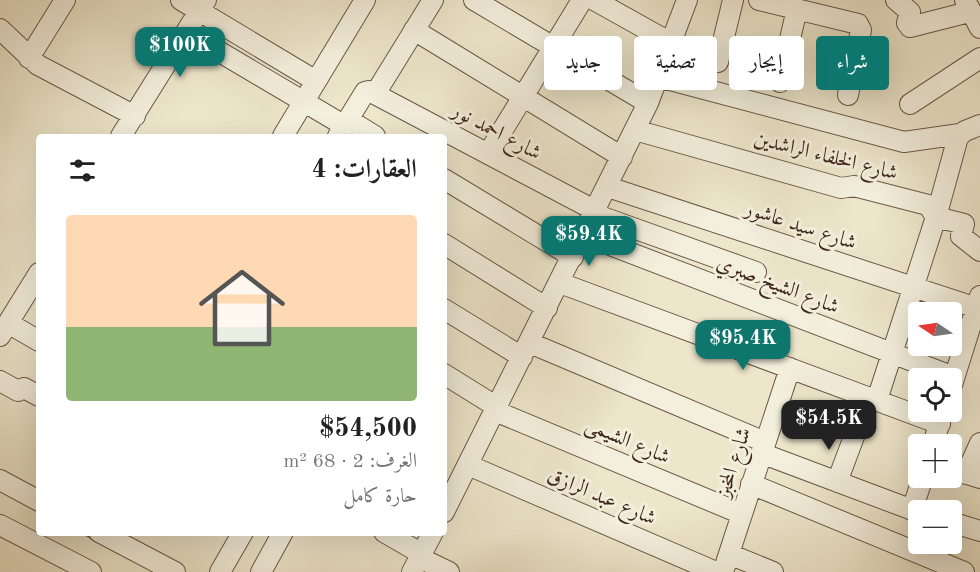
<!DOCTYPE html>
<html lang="ar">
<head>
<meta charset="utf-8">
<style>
	body { margin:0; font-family:"Old Standard TT",Amiri,serif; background:#f2f2f2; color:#222; direction:rtl; height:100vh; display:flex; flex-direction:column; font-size:22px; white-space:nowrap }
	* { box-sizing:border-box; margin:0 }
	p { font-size:20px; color:#767676 }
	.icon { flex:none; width:33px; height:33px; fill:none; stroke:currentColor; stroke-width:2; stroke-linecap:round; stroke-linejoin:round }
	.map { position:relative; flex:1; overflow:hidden; direction:ltr }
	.sheet { position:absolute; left:36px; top:134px; width:411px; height:402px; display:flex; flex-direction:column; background:#fff; border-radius:6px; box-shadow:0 6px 24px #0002; direction:rtl }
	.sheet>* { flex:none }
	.guide { position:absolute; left:465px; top:36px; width:424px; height:54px; direction:rtl; display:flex; gap:12px }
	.needle { width:39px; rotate:283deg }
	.tools { position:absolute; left:908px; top:302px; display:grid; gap:12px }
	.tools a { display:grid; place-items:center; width:54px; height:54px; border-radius:6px; background:#fff; box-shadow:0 6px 24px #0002; font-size:30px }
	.price { position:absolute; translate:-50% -51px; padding:0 14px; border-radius:12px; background:#0f766e; color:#fff; font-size:20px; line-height:39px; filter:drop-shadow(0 2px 3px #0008) }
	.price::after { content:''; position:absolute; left:50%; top:36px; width:18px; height:14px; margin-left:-9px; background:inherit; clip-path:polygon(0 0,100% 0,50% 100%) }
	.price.active { background:#222; color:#fff }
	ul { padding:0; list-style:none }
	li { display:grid; align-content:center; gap:12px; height:318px; padding:0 30px }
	li span { display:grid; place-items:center; height:186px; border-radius:6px; color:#555 }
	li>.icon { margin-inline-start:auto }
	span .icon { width:108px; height:108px; fill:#fffc; stroke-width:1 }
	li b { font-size:26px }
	h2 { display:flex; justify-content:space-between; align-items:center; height:72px; padding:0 30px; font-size:26px }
	.tag { padding:0 21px; border-radius:6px; background:#fff; box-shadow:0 6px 24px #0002; font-size:21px; line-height:54px }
	.tag.active { background:#0f766e; color:#fff }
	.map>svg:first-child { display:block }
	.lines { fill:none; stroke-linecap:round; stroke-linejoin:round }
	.stream { stroke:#857361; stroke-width:4.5 }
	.minor-casing { stroke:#6c5747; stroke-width:22 }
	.minor { stroke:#f3efdd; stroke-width:20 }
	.labels { text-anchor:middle; stroke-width:6; stroke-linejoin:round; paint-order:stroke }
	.street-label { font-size:21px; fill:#41271b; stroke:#f3efdd }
</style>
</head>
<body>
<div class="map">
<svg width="980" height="572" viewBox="0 0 980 572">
	<rect width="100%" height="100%" fill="#ede6cb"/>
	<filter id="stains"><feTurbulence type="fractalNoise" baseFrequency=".00333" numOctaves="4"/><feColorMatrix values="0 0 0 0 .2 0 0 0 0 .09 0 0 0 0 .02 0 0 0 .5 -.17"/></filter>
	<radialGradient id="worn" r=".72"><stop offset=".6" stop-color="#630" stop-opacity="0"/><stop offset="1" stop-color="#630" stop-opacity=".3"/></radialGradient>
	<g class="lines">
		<path class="stream" d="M83,532L95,539"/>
		<g class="minor-casing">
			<path id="minor" d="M181,0L316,81
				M474,0L648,103
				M594,0L671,43
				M759,0L858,24L861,30L848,95
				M896,0L910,12L907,23L910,27L969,12
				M965,0L980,28
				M0,29L38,65L135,116
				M414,30L622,157
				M186,32L345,126
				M29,58L65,0
				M718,62L733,0
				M659,77L904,142L960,134
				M780,82L797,9
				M375,94L433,0
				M910,104L980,58
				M349,120L375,136
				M635,130L841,188L854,186L928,205L936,217L964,224L961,236L980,251
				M121,136L206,0
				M283,136L365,0
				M338,136L365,92L369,91L596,211
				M488,154L582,0
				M444,179L573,257
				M608,187L980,309
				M594,214L756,272
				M584,235L954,377
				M444,244L547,308
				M560,283L940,424
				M444,309L522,357
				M8,323L39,341
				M0,336L39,273
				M530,343L765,442
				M444,374L497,407
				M0,381L18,391L24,388L39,396
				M951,388L980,296
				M877,400L936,217L958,137L965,131L980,125
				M495,411L742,514
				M933,444L943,412
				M761,453L918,512
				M468,465L716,572
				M951,469L980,478
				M966,474L980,443
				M0,480L39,501
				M837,482L855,434
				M751,484L964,572
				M912,510L923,477
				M444,512L648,103L687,0
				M951,522L980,531
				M0,525L91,572
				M99,532L175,572
				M384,532L422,554
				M729,554L773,572
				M420,558L449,572
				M220,572L243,532
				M261,572L283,532
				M412,572L433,532
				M723,572L790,368"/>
		</g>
		<use href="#minor" class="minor"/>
	</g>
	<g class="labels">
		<g class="street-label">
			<text transform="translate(497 131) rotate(28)" y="7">شارع احمد نور</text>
			<text transform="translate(826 155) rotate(14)" y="7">شارع الخلفاء الراشدين</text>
			<text transform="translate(801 225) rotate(18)" y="7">شارع سيد عاشور</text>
			<text transform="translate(778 284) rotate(21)" y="7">شارع الشيخ صبري</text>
			<text transform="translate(628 440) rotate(23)" y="7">شارع الشيمى</text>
			<text transform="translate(733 462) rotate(-72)" y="7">شارع المخبز</text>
			<text transform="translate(602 496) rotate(23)" y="7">شارع عبد الرازق</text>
		</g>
	</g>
	<rect width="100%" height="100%" filter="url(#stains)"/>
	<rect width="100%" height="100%" fill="url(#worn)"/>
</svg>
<div class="tools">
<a><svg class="needle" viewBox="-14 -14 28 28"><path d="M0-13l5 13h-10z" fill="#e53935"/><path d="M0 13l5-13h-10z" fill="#767676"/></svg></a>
<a><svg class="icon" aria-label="locate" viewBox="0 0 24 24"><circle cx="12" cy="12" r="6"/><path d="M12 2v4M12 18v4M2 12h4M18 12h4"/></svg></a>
<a>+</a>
<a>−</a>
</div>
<b class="price" style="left:180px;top:78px">$100K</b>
<b class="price" style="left:589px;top:267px">$59.4K</b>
<b class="price" style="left:743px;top:371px">$95.4K</b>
<b class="price active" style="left:829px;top:451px">$54.5K</b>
<div class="guide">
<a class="tag active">شراء</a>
<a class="tag">إيجار</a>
<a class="tag">تصفية</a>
<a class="tag">جديد</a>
</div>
<section class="sheet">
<h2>العقارات: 4<svg class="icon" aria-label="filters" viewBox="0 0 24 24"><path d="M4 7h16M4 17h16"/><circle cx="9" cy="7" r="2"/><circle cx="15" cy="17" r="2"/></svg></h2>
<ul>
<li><span style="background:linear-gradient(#ffd9b3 60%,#8fb573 0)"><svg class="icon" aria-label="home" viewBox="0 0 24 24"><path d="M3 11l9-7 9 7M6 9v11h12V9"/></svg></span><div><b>$54,500</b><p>الغرف: 2 · 68 m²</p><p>حارة كامل</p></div></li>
</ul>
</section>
</div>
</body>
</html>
